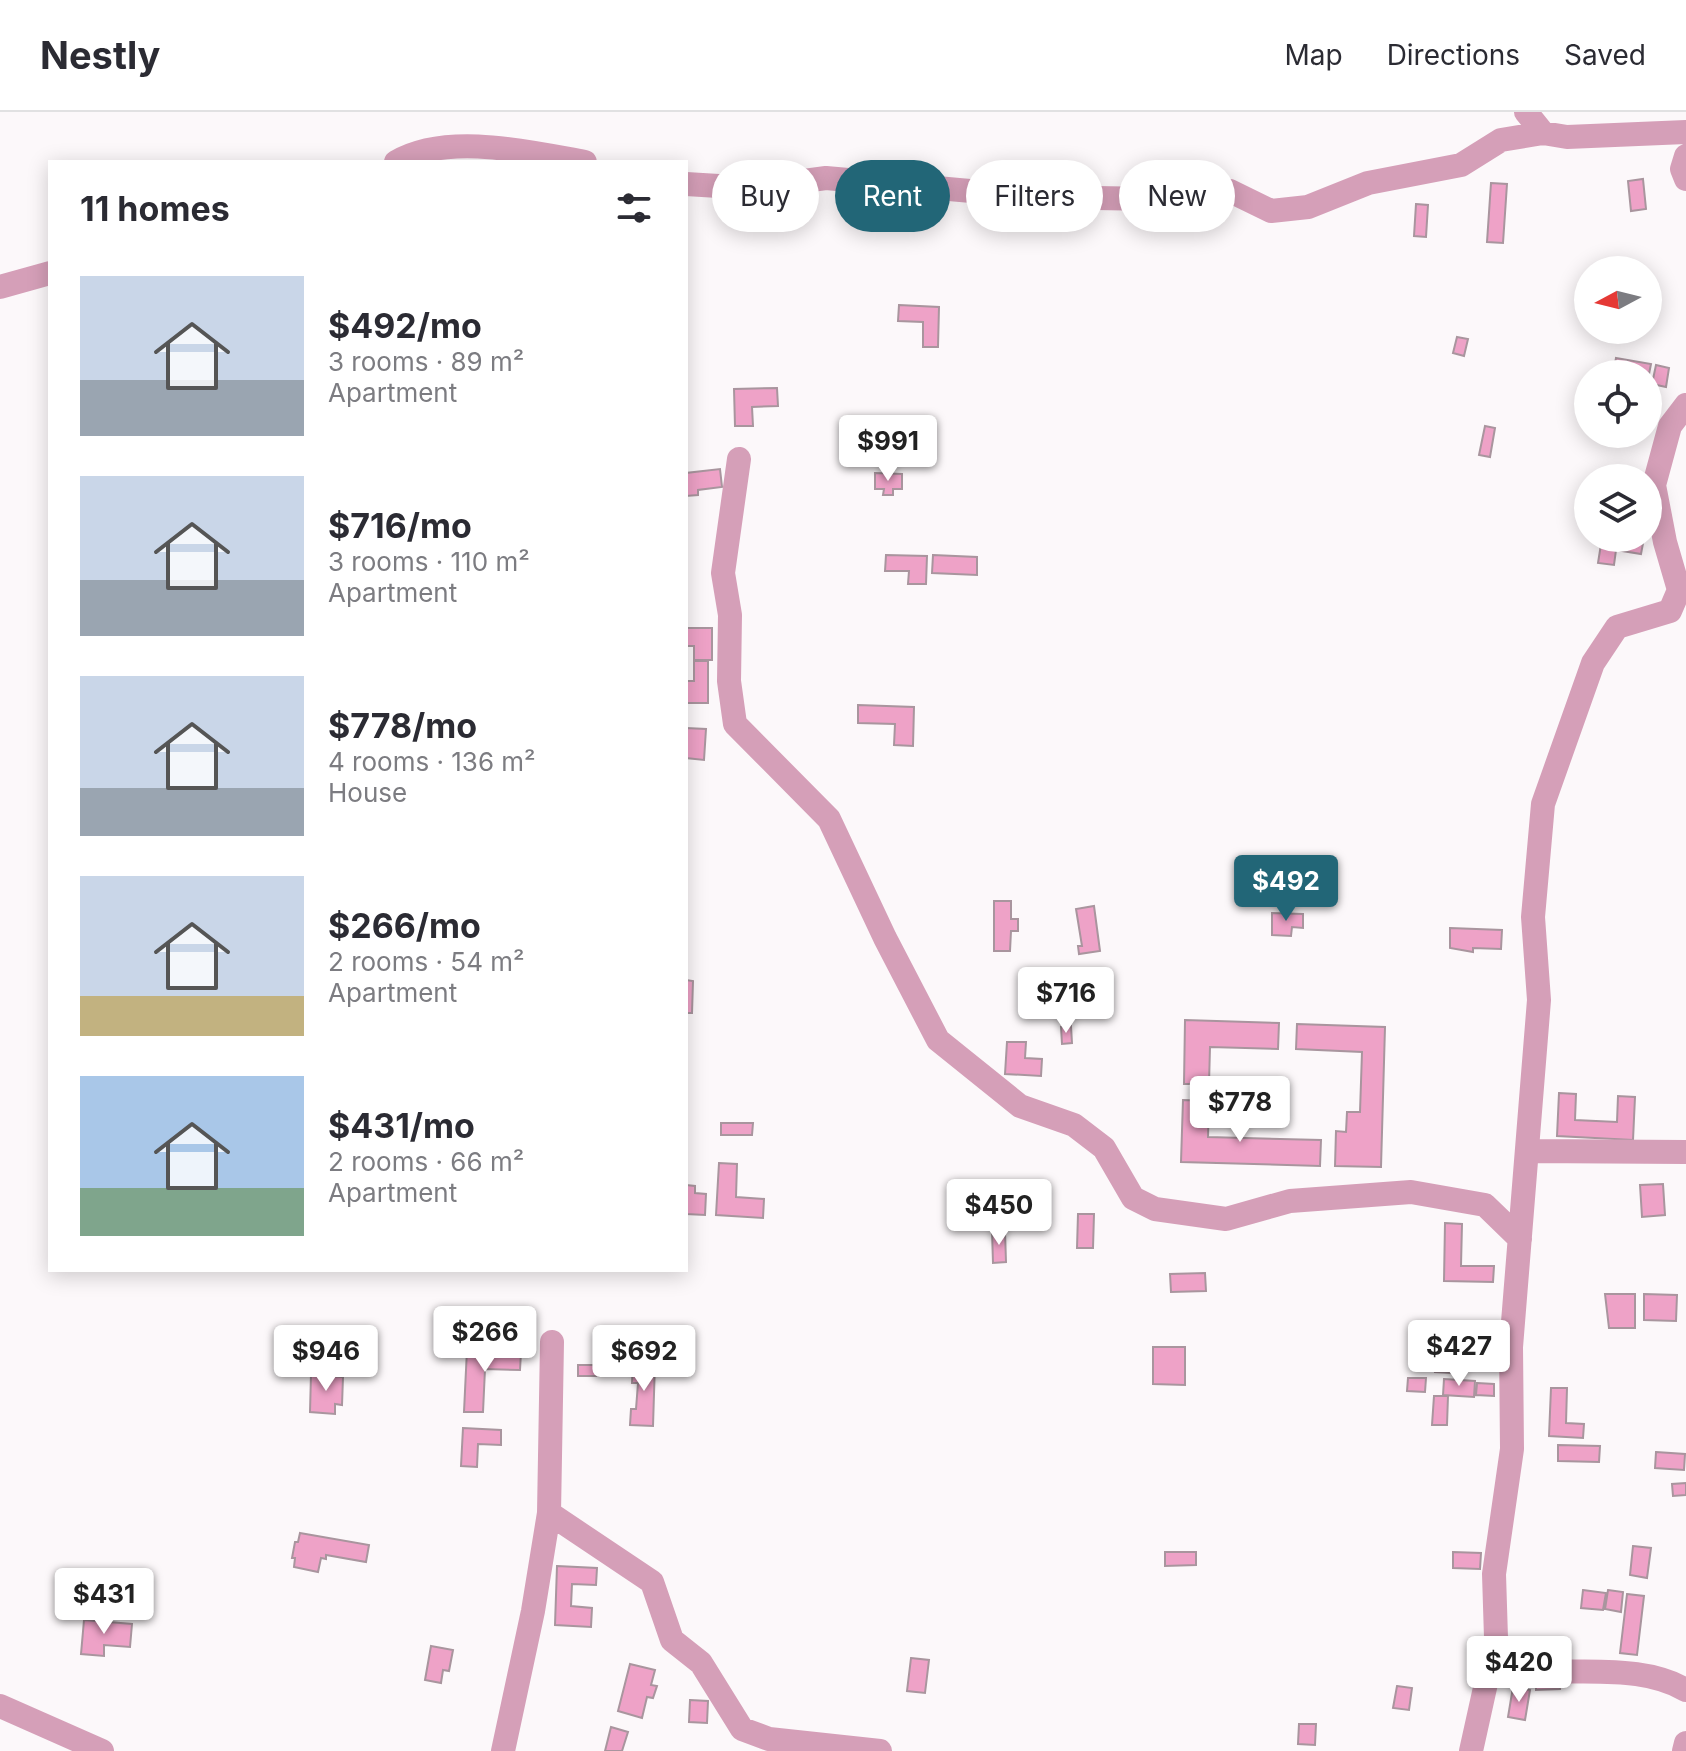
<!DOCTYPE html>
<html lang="en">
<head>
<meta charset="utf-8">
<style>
	body { margin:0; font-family:Inter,sans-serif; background:#f7f7f7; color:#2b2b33; height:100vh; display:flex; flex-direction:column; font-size:30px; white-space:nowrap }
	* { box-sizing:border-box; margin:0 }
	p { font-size:26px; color:#7c7c81 }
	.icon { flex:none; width:44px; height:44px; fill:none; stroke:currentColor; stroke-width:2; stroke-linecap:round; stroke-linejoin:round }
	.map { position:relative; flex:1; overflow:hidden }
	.sheet { position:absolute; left:48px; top:48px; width:640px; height:1112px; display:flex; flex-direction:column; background:#fff; border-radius:0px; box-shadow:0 4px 20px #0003 }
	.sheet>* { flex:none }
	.banner { position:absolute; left:712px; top:48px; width:760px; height:72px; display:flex; gap:16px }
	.needle { width:52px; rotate:263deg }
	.tools { position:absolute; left:1574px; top:144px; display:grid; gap:16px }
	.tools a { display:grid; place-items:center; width:88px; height:88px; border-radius:50%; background:#fff; box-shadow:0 4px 20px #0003; font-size:40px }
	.price { position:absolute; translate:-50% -68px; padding:0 18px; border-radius:8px; background:#fff; color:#222; font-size:26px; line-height:52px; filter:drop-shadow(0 2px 4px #0008) }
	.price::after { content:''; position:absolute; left:50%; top:48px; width:24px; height:18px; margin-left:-12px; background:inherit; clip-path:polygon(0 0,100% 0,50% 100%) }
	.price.selected { background:#267; color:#fff }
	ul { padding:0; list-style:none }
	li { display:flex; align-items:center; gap:24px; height:200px; padding:0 32px }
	li span { display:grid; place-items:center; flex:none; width:224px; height:160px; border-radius:0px; color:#555 }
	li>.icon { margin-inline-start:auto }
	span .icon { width:96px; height:96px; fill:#fffc; stroke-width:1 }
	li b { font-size:34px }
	h2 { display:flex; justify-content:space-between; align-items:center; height:96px; padding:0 32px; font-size:34px }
	.tag { padding:0 28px; border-radius:36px; background:#fff; box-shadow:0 4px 20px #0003; font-size:28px; line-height:72px }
	.tag.selected { background:#267; color:#fff }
	header { display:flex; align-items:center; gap:48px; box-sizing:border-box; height:112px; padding:0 40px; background:#fff; border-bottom:2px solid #e1e1e2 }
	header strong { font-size:38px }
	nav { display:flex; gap:44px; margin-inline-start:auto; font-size:28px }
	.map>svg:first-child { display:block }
	.building { fill:#eea2c7; stroke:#a9959e; stroke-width:2 }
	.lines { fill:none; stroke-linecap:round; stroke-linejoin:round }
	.minor { stroke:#d59fb8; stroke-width:24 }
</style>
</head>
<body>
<header>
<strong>Nestly</strong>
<nav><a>Map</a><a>Directions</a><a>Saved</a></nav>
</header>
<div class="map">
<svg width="1686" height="1639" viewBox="0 0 1686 1639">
	<rect width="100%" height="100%" fill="#fcf8fa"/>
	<path class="building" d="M1643,67L1646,97L1631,99L1628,69Z
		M1491,71L1507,72L1503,131L1487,130Z
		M1416,92L1428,93L1426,125L1414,124Z
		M899,193L939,195L938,235H923V210L898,209Z
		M1457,225L1468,227L1464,244L1453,241Z
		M1616,246L1651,252L1648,267V262H1613Z
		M1656,253L1669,256L1666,275L1652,272Z
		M777,276L778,294L752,295L753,314H735L734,277Z
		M1485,314L1495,316L1490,345L1479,343Z
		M720,357L722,375L698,378V383L686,384V361Z
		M875,361L902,362V377H893V383H883L884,377H875Z
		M1602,426H1644L1641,442L1616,438L1614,453L1598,451Z
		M886,443L927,444L926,472H908L909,459H885Z
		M933,443L977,445V463L932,461Z
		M686,516H712V548H694V534H686Z
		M694,549H708V591H686V569H694Z
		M858,593L914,595L913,634L894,633L895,612L858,611Z
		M686,616L706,617L704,648L686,646Z
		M994,789H1011V807H1018V819H1011L1010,839H994Z
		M1094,794L1100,839L1079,842L1078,834H1082L1076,797Z
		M1272,801L1303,802V816L1292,815L1291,824L1272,823Z
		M1450,816L1502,818L1501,837L1473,836V840L1450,836Z
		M686,868L693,869L692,901H686Z
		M1185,908L1279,911L1278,937L1210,935L1209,972H1184Z
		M1297,912L1385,915L1381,1055L1335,1054L1336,1019L1346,1020L1347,1000H1360L1362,940L1296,937Z
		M1071,914L1072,931L1062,932L1061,915Z
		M1007,930H1026L1025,946L1042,947L1041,964L1005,962Z
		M1559,981L1576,982L1575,1008L1617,1010L1618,984L1635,985L1633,1028L1557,1024Z
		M1183,988L1209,989L1208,1025L1321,1028L1320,1054L1181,1050Z
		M721,1011H753L752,1023H721Z
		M719,1051L737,1052L736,1085L764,1087L763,1106L716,1103Z
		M1663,1072L1665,1103L1642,1105L1640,1073Z
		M686,1073L695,1074V1081L706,1082L705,1103L686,1102Z
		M1078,1102H1094L1093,1136H1077Z
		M1445,1111L1462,1112L1461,1154H1494L1493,1170L1444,1169Z
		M992,1119H1005L1006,1150L993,1151Z
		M1205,1161L1206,1179L1171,1180L1170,1162Z
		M1605,1182H1635V1216H1609Z
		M1644,1182L1677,1183L1676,1209L1644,1208Z
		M1438,1219L1478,1222L1477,1239L1453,1238L1452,1261L1435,1260Z
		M1153,1235H1185V1273L1153,1272Z
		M467,1237L521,1240L520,1258L485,1257L483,1300H464Z
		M633,1249L655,1250L653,1314L630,1313L631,1297H636L638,1271H632Z
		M578,1253H603V1264H578Z
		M311,1262L343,1265L342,1293L335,1292V1302L310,1300Z
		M1408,1266H1426L1425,1280L1407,1279Z
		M1444,1267L1475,1269L1474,1285L1443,1283Z
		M1477,1271L1494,1272V1284L1476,1283Z
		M1551,1276H1567L1566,1311L1584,1312L1583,1326L1549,1324Z
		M1434,1284H1448L1447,1313H1432Z
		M463,1316L501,1318V1333L478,1332L477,1355L461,1354Z
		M1558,1333L1600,1334L1599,1350L1558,1349Z
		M1656,1340L1685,1342L1684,1358L1655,1356Z
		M1686,1371V1383L1673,1384L1672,1372Z
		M300,1421L369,1433L366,1450L326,1443V1447L321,1446L318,1460L294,1455L295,1446H292L295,1430H298Z
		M1633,1434L1651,1436L1647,1466L1630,1463Z
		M1165,1440H1196V1453L1165,1454Z
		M1453,1440L1481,1441L1480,1457L1453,1456Z
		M557,1454L597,1456L596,1473L572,1472L571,1494L592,1496L591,1515L555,1513Z
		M1583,1478L1606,1481L1603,1498L1581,1496Z
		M1608,1478L1623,1480L1621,1500L1605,1497Z
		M1627,1482L1644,1484L1637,1543L1620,1541Z
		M84,1508L132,1512L130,1535L104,1533V1544L81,1542Z
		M431,1534L453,1538L449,1559L443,1558L441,1571L425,1568Z
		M911,1546L929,1548L925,1581L907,1579Z
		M630,1552L655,1558L651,1573L657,1574L653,1586L647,1585L642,1606L618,1599Z
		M1536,1566H1559L1560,1577L1536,1578Z
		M1397,1574L1412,1576L1409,1598L1393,1596Z
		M1513,1575L1530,1578L1525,1608L1508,1605Z
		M690,1588L708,1589L707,1611L689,1610Z
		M1299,1612H1316L1315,1633L1298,1632Z
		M611,1615L628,1620L622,1639H605Z"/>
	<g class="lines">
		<path class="minor" d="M1526,0L1543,21
			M1686,44L1682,57L1686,67
			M396,50C447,20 529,40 585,50
			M686,72L751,76L826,66L1038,85L1154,87L1230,79L1271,99L1308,95L1368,71L1461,53L1501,28L1543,21L1567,25L1686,20
			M0,175L50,161
			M1686,293L1670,314L1654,373L1665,430L1679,478L1670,499L1617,515L1593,551L1543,692L1533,805L1539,888L1511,1235L1512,1337L1494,1462L1496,1526L1507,1552C1565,1569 1632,1547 1686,1578
			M739,347L723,461L730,503L729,569L735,612L829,707L885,826L938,928L1020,994L1074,1013L1104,1036L1133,1086L1155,1097L1226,1107L1290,1089L1411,1080L1485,1093L1520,1127
			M1528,1039L1686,1040
			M549,1401L652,1470L672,1528L701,1551L742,1617L769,1627L880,1639
			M0,1594L102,1639
			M503,1639L533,1499L549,1401L552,1230
			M1471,1639L1496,1526
			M1684,1639L1686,1631"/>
	</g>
</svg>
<div class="tools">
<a><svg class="needle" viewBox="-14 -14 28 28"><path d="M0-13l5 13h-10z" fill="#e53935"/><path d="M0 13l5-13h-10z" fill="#7c7c81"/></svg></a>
<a><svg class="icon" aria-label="locate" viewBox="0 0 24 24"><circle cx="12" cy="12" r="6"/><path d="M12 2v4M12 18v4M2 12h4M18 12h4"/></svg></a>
<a><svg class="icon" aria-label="layers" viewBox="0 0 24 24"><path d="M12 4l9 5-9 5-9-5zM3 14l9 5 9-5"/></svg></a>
</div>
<b class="price" style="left:888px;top:371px">$991</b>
<b class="price selected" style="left:1286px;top:811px">$492</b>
<b class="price" style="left:1066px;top:923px">$716</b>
<b class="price" style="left:1240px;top:1032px">$778</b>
<b class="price" style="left:999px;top:1135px">$450</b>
<b class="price" style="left:485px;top:1262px">$266</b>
<b class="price" style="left:1459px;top:1276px">$427</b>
<b class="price" style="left:326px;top:1281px">$946</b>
<b class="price" style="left:644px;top:1281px">$692</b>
<b class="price" style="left:104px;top:1524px">$431</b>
<b class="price" style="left:1519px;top:1592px">$420</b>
<div class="banner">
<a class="tag">Buy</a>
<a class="tag selected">Rent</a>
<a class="tag">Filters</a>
<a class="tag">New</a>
</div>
<section class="sheet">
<h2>11 homes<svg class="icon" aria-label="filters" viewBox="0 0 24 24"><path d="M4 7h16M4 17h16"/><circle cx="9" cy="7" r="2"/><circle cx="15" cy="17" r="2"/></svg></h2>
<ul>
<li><span style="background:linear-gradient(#c9d6e8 65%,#9aa5b1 0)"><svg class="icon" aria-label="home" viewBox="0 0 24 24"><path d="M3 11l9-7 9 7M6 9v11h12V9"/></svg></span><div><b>$492/mo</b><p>3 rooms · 89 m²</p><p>Apartment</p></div></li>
<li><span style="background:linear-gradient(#c9d6e8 65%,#9aa5b1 0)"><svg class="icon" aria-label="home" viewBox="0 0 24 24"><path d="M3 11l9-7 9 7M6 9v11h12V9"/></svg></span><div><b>$716/mo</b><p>3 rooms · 110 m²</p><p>Apartment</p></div></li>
<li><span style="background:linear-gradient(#c9d6e8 70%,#9aa5b1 0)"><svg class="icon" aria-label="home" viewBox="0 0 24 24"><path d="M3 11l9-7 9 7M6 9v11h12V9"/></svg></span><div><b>$778/mo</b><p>4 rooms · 136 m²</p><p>House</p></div></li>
<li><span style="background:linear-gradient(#c9d6e8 75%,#c2b280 0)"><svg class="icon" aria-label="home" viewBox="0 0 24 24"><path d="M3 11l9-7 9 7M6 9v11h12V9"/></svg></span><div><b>$266/mo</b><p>2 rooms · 54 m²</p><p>Apartment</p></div></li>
<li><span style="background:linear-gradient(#a9c7e8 70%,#7fa58c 0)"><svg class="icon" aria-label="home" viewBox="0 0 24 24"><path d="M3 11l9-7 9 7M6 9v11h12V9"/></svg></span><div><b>$431/mo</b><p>2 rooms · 66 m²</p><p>Apartment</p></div></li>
</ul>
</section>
</div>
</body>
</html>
